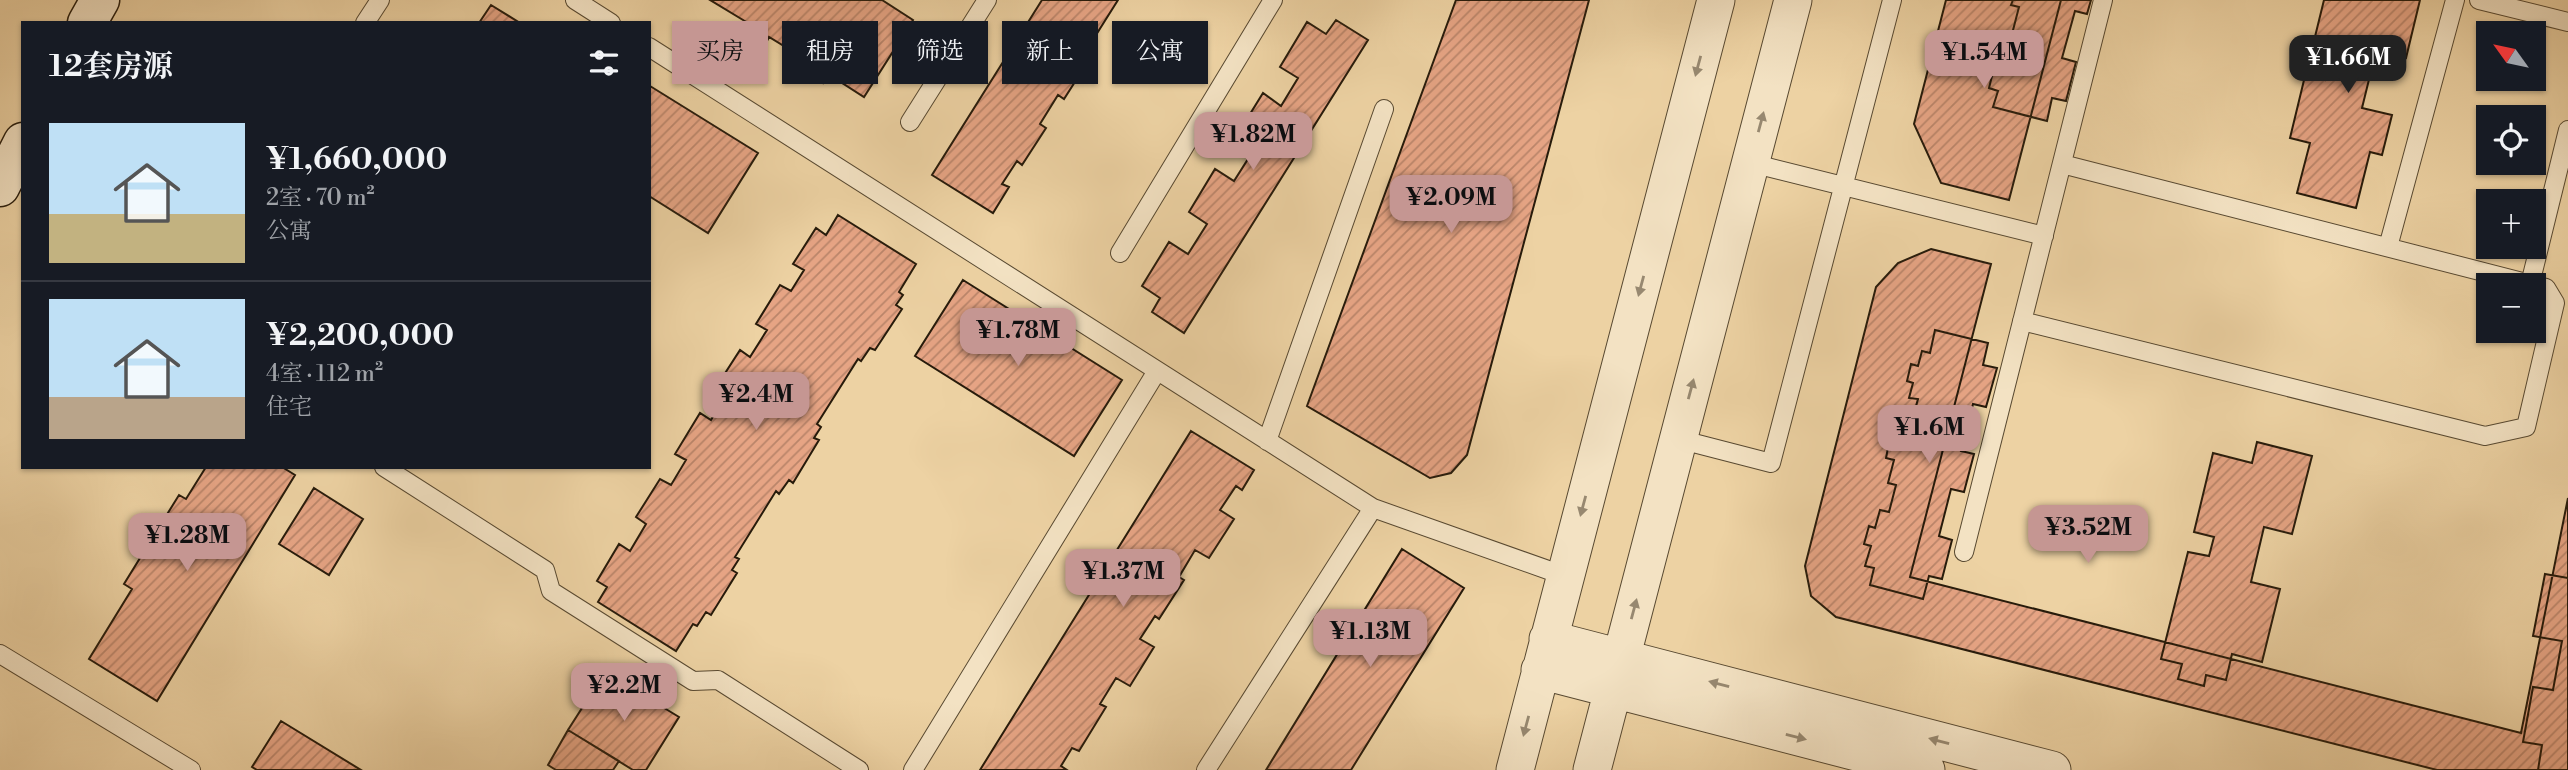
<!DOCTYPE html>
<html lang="zh">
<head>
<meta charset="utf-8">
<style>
	body { margin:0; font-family:"Libre Bodoni","Noto Serif SC",serif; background:#20242c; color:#f1f3f6; height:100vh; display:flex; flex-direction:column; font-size:26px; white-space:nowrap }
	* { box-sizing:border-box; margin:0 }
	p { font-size:23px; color:#9ea1a6 }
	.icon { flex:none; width:38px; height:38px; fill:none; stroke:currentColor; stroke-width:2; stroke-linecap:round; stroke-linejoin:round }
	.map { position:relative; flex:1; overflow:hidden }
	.details { position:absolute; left:21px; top:21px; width:630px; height:448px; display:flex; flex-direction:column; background:#171b24; border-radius:0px; box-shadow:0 2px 5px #0004 }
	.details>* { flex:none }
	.hud { position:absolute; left:672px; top:21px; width:665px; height:63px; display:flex; gap:14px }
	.needle { width:46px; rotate:303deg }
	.fabs { position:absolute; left:2476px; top:21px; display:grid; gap:14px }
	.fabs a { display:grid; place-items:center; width:70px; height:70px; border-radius:0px; background:#171b24; box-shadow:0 2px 5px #0004; font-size:35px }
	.price { position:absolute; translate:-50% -60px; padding:0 16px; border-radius:14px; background:#c59692; color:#111; font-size:23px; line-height:46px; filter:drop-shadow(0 2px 4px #0008) }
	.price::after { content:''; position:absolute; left:50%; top:42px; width:21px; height:16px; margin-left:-10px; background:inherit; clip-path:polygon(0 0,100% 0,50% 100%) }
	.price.selected { background:#222; color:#fff }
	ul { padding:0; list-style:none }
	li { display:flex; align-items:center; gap:21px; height:175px; padding:0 28px }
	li+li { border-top:2px solid #363941 }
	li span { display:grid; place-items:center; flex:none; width:196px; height:140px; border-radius:0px; color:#555 }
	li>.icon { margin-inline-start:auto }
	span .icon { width:84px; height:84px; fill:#fffc; stroke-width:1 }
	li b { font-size:30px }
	h2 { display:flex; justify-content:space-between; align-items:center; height:84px; padding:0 28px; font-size:30px }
	.chip { padding:0 24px; border-radius:0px; background:#171b24; box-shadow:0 2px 5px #0004; font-size:24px; line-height:63px }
	.chip.selected { background:#c59692; color:#111 }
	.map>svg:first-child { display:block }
	.building { fill:url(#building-hatch); stroke:#271b0b; stroke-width:2 }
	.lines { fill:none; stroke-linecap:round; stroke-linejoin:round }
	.service-casing { stroke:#584931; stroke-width:20 }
	.minor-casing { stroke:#584931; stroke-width:39 }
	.secondary-casing { stroke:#271b0b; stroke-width:41 }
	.service { stroke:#f3e2c3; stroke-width:18 }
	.minor { stroke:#f3e2c3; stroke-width:37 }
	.secondary { stroke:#f3e2c3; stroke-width:38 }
	.oneway { fill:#978870 }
</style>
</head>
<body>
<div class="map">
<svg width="2568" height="770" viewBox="0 0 2568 770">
	<defs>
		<pattern id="building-hatch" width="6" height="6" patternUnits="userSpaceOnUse" patternTransform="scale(1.75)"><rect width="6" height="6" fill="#e6a484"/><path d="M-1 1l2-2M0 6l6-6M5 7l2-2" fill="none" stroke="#ba856a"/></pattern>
	</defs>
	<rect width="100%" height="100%" fill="#edd2a3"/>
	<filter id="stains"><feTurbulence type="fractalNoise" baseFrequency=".00286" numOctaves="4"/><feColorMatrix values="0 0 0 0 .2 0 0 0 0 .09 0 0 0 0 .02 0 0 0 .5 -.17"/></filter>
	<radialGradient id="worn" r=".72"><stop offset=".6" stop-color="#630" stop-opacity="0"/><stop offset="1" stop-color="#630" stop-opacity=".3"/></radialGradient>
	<path class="building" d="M710,0H882L913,20L864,97L828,74L823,83L799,68L805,59L769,37L764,47L742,33L748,23Z
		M1042,0H1118L1079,62L1085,66L1064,99L1058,95L1040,124L1046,128L1022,165L1017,161L1002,184L1009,187L993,213L932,175Z
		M1456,0H1589L1467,455L1451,473L1430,478L1307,406Z
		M1946,0H2061L2009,200L1941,183L1914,124Z
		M2013,0H2091L2087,14L2075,11L2062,58L2076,62L2066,101L2052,98L2047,121L1993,107L1998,91L1989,88L1994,68L1988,66L1992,48L1999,49L2003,32L2012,34L2019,7L2011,5Z
		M2324,0H2420L2406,58L2376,51L2362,108L2392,115L2382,155L2370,152L2356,208L2297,193L2310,143L2290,138L2305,76L2325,80L2331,58L2311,53Z
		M491,5L520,23H479Z
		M1336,20L1368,40L1184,333L1152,312L1160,298L1142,286L1169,242L1188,254L1207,224L1189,212L1215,169L1234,181L1253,151L1234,140L1263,93L1281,106L1298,78L1280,67L1307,22L1326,34Z
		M650,86L758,153L708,233L649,196Z
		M838,215L916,264L899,292L903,295L896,305L902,309L875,350L870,348L861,361L858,359L817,424L821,427L814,438L819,440L793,483L789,480L779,494L776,491L735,557L739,559L732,570L737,573L711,615L706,612L697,626L693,624L676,651L598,602L607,587L597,581L619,544L630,551L646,524L636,517L660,479L671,485L686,460L675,454L700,413L711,420L724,399L713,392L740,350L750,357L767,330L756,324L780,285L791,291L804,270L793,264L816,228L826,235Z
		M1931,249L1991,264L1910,577L2521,733L2568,498V770H2437L1836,617L1811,596L1805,566L1876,287L1898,263Z
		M963,280L1122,380L1074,456L915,356Z
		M1935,330L1988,343L1983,365L1997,368L1986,407L1973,404L1961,451L1974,454L1964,492L1951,489L1939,536L1952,540L1942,579L1929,576L1923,599L1870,585L1874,568L1865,566L1871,546L1864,544L1869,526L1875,528L1880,510L1889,512L1896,485L1888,483L1894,460L1886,458L1890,438L1899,440L1904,422L1911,424L1918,399L1909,398L1913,383L1907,381L1911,364L1918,366L1922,351L1930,353Z
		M1191,431L1254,470L1242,490L1236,486L1220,510L1234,519L1209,558L1195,550L1179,577L1184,580L1159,619L1155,616L1140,639L1154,647L1130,686L1116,678L1100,704L1106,707L1079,751L1072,748L1061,766L1067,770H980Z
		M2257,442L2312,456L2292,534L2264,527L2251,582L2280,589L2262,662L2232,654L2226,680L2206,675L2204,686L2178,679L2182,664L2161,659L2188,552L2209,556L2214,537L2194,532L2213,453L2252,463Z
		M206,467H282L295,475L157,701L89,659L132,589L124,584L179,495L186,499Z
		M314,488L363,519L329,575L279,544Z
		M1402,549L1464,588L1351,770H1266Z
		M2545,574L2568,578V770H2538L2542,745L2523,742L2533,687L2553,690L2562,641L2533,636Z
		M605,672L679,717L646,770H633L568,730Z
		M281,721L361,770H257L252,767Z
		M568,730L619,761L613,770H556L548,765Z"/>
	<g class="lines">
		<g class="service-casing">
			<path id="service" d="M575,0L611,23
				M2479,0L2568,22
				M365,23L380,0
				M649,47L1373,508L1206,770
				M910,122L987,0
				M1751,163L2044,236
				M2388,247L2455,0
				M1120,253L1273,0
				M2530,284L2568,130
				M2022,321L2485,436L2526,427L2555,303L2546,288L2062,164
				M1678,439L1771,463L1892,0
				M1267,441L1384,109
				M384,467L545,570L551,591L693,681L718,680L859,770
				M1373,508L1565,576
				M1964,552L2103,0
				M0,654L191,770
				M913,770L1157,371"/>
		</g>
		<g class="minor-casing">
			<path id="minor" d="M1548,639L2052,770
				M1540,670L1926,770
				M1515,770L1716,0
				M1592,770L1793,0"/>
		</g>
		<g class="secondary-casing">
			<path id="secondary" d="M87,23L100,0
				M0,187L23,142"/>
		</g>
		<use href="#service" class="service"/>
		<use href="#minor" class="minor"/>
		<use href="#secondary" class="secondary"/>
	</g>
	<defs><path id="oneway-solid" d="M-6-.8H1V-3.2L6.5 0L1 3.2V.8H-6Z" transform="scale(1.75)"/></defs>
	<g class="oneway">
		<use href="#oneway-solid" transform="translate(1698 66) rotate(105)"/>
		<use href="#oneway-solid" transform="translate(1761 122) rotate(-75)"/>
		<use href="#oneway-solid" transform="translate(1641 286) rotate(105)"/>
		<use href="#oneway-solid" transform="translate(1691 389) rotate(-75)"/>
		<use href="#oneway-solid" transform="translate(1583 506) rotate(105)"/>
		<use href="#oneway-solid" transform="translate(1634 609) rotate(-75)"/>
		<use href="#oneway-solid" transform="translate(1719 684) rotate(-165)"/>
		<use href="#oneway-solid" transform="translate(1526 726) rotate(105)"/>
		<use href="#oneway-solid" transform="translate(1796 737) rotate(14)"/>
		<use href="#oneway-solid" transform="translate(1939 741) rotate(-165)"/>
	</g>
	<rect width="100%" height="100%" filter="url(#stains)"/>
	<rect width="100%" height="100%" fill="url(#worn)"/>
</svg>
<div class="fabs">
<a><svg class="needle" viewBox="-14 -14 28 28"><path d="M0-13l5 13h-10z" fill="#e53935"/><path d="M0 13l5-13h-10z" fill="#9ea1a6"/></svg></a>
<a><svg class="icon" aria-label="locate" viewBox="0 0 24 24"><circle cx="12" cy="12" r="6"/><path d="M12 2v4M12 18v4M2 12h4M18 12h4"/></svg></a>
<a>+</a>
<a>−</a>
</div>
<b class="price" style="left:1984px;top:90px">¥1.54M</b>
<b class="price selected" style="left:2348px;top:95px">¥1.66M</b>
<b class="price" style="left:1253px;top:172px">¥1.82M</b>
<b class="price" style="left:1451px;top:235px">¥2.09M</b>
<b class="price" style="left:1018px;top:368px">¥1.78M</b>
<b class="price" style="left:756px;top:432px">¥2.4M</b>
<b class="price" style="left:1929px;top:465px">¥1.6M</b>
<b class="price" style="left:2088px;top:565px">¥3.52M</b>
<b class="price" style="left:187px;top:573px">¥1.28M</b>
<b class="price" style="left:1123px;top:609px">¥1.37M</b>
<b class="price" style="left:1370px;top:669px">¥1.13M</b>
<b class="price" style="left:624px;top:723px">¥2.2M</b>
<div class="hud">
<a class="chip selected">买房</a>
<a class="chip">租房</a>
<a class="chip">筛选</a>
<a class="chip">新上</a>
<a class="chip">公寓</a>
</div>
<section class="details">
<h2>12套房源<svg class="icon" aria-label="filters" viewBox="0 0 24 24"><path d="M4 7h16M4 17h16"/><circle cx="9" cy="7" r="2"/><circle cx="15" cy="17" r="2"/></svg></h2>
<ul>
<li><span style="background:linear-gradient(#bfe0f5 65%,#c2b280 0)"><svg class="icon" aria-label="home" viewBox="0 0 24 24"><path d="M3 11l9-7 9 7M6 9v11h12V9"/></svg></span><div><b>¥1,660,000</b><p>2室 · 70 m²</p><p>公寓</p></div></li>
<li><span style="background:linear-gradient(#bfe0f5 70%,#b9a48a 0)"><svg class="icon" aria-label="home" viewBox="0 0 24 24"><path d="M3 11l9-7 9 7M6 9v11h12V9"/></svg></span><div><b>¥2,200,000</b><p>4室 · 112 m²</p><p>住宅</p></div></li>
</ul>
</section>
</div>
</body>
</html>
